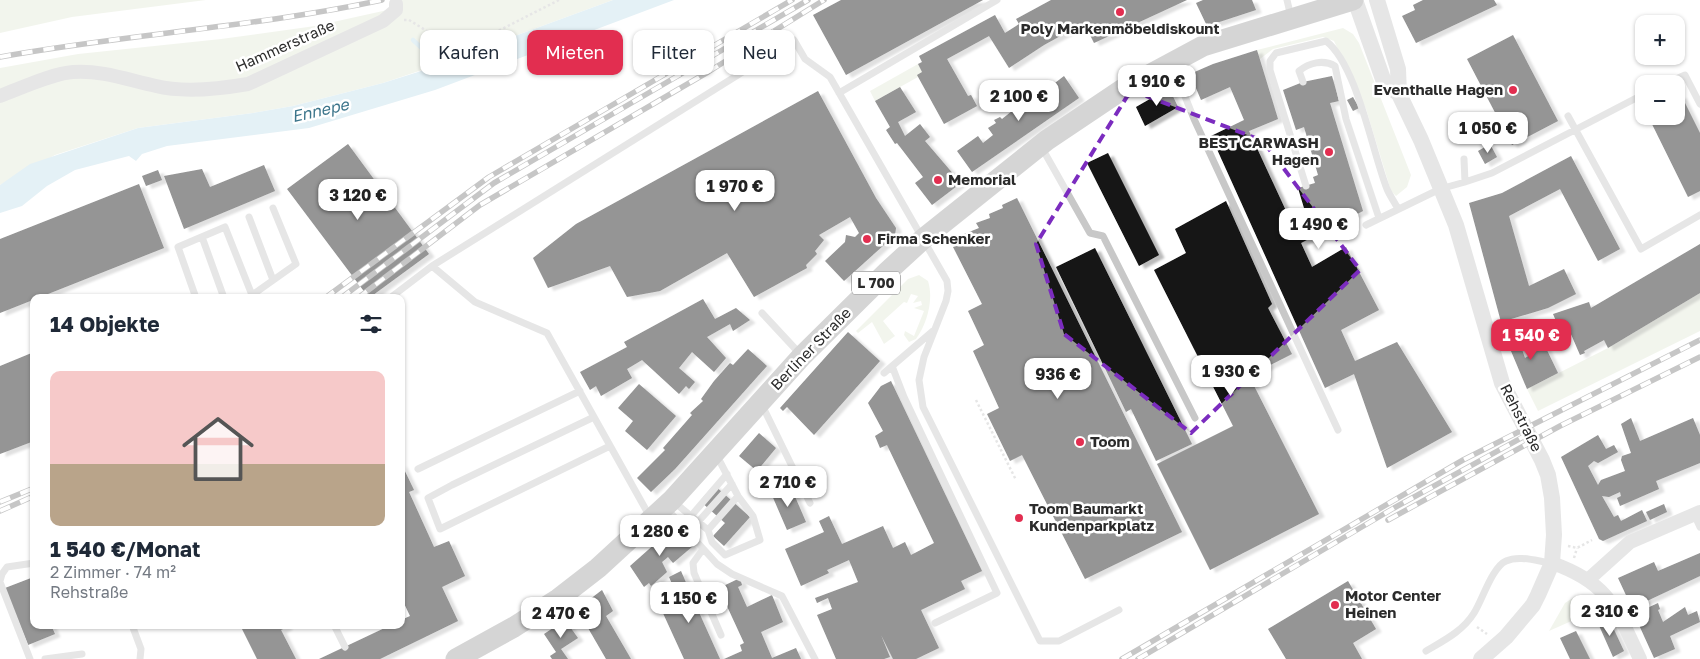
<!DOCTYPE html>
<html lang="de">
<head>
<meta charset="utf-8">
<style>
	body { margin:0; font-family:"Golos Text",sans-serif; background:#f6f6f7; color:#1f2937; height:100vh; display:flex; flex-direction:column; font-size:19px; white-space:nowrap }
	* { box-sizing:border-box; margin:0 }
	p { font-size:16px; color:#747a83 }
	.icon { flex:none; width:28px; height:28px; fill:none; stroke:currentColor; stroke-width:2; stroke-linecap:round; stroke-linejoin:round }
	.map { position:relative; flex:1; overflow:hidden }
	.side { position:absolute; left:30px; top:294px; width:375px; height:335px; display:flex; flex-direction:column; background:#fff; border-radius:10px; box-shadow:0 1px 4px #0004 }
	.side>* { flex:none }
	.top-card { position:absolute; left:420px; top:30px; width:475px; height:45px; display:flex; gap:10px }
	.tools { position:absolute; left:1635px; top:15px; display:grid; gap:10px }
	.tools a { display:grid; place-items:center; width:50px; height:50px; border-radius:10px; background:#fff; box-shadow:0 1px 4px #0004; font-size:25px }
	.price { position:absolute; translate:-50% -42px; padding:0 11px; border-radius:10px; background:#fff; color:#222; font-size:16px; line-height:32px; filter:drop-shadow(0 1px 2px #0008) }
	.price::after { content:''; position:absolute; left:50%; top:30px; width:15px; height:11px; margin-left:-8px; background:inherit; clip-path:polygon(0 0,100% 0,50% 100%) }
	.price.on { background:#e22e50; color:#fff }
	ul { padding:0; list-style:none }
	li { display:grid; align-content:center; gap:10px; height:265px; padding:0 20px }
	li+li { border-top:1px solid #e0e1e3 }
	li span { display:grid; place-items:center; height:155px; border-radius:10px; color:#555 }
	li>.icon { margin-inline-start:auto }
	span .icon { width:90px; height:90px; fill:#fffc; stroke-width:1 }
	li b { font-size:21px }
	h2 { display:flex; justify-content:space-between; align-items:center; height:60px; padding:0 20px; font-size:21px }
	.chip { padding:0 18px; border-radius:10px; background:#fff; box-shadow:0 1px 4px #0004; font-size:18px; line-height:45px }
	.chip.on { background:#e22e50; color:#fff }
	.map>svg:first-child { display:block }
	.green { fill:#e3e9d8 }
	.water { fill:#c4dfea }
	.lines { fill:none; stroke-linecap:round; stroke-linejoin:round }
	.stream { stroke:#c4dfea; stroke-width:4.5 }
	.building { fill:#121212; filter:url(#shadow) }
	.path { stroke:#c8c8c8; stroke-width:2.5; stroke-dasharray:2.5 2.5; stroke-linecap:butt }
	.service { stroke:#c8c8c8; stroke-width:7 }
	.minor { stroke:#c8c8c8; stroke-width:14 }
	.tertiary { stroke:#c8c8c8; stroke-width:16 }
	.primary { stroke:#a3a3a3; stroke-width:21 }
	.rail-casing { stroke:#808080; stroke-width:5.5 }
	.rail { stroke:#fff; stroke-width:4; stroke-dasharray:11; stroke-linecap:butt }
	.marked { fill:none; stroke:#7b2cbf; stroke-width:4; stroke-dasharray:10 6; stroke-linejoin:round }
	.poi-dot { fill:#e22e50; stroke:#fff; stroke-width:2 }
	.labels { text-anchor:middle; stroke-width:5; stroke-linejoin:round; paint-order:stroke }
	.shield { fill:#fff; stroke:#6b6b6b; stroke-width:1 }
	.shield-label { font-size:14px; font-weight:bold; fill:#2b2b2b }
	.poi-label { font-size:15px; font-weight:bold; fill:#2b2b2b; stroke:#fff; text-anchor:start }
	.street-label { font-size:15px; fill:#2b2b2b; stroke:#fff }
	.water-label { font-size:16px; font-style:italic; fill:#3c758b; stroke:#fff }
</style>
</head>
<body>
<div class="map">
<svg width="1700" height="659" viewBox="0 0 1700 659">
	<defs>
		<filter id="shadow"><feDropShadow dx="5.5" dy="3" stdDeviation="1" flood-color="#0004"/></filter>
	</defs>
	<rect width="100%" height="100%" fill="#fff"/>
	<path class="green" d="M0,0H206L72,17L0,33Z
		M400,0H613L444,62L436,58L431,60L437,65L383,83L293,106L253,113L138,128L55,155L0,185V68L78,54L221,39L315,26L401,7Z
		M1343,28L1353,34L1359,43L1411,175L1407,187L1396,196L1391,191L1366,109L1334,41L1323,37L1273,49L1260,59L1257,50Z
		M918,64L922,72L918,77L875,101L870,91Z
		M919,275L928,281C934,299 927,324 916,339L909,342L904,335L905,331L914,336L924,311L914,308L922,305L921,301L913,303L918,296L911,294L907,303L904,302L883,321L895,336L884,344L872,322L858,333L856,331L908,279Z
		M1700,293V331L1538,411L1527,389L1608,348Z
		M1576,596L1585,597L1591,602L1592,609L1585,615L1549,631L1565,603Z"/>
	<path class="water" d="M613,0H674L435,90L309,128L167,146L142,154L136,161L129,156L75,170L47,186L22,206L0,213V185L30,164L138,128L253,113L293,106L383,83L437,66L430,60L436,58L444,62Z"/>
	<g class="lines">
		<path class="stream" d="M413,40L438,63"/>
	</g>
	<path class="building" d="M841,0H983L846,75L813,15Z
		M1051,0H1187L1094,43L1084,23L1044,45L1009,68L989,36L947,59L968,96L971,95L977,106L944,124L917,75L922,72L918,64L922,62L919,56L995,15L1005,33L1019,24L1016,19Z
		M1203,0H1252L1256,10L1207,26L1196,3Z
		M1423,0H1494L1497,5L1416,43L1402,16L1415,10L1413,5Z
		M1513,35L1558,121L1512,145L1467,59Z
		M1257,50L1278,119L1249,131L1287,213L1304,208L1298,188L1315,183L1313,177L1318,175L1304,127L1296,130L1283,90L1303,82L1332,76L1339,101L1330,103L1363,211L1301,243L1312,267L1346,247L1379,310L1341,330L1355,361L1397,342L1452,432L1387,468L1354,374L1325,388L1211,136L1244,120L1230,87L1201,100L1190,74L1213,64Z
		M1064,76L1079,98L972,172L957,151L978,136L983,143L993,135L988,128L996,123L994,120L1000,117L1002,119L1012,111L1009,107L1014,104L1012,99L1032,87H1037L1042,93Z
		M900,87L916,112L898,122L905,136L920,124L930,137L925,141L961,183L932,205L915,183L923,177L897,143L895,144L886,130L890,127L875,101Z
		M1169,88L1178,107L1145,126L1136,107Z
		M818,91L876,198L896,228L895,235L844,281L825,261L845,242L846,235L855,237L859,233L850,217L819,235L824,240L815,251L817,254L806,265L807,268L754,297L727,253L660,291L627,297L610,266L548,288L533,258L576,224Z
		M1681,95L1700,133V191L1688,197L1648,116H1676V98Z
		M1353,97L1359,108L1353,111L1347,100Z
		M348,144L429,254L369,298L287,189Z
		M1490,144L1497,157L1485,164L1478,151Z
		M1108,153L1159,255L1139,266L1087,163Z
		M1571,156L1620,249L1598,261L1560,189L1509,216L1529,286L1564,269L1576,294L1548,308L1501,322L1469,203L1502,193Z
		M264,165L275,191L184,229L164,176L202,169L210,187Z
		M158,170L162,180L146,186L142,176Z
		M139,184L164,248L0,313V239Z
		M1017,198L1182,532L1085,579L1022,455L1010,461L987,414L999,408L973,351L984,345L968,311L982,304L953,247L967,240L964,234L979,228L976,223L990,218L989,214L1003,208L1002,205Z
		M1226,201L1272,304L1268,308L1292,354L1249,376L1319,514L1210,570L1157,464L1233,426L1154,270L1186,253L1175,229Z
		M1700,244V293L1608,348L1604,340L1584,351L1585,353L1580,355L1567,325L1559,328L1553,314L1589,302L1591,308Z
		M1095,248L1192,444L1156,461L1131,409L1126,412L1056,267Z
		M703,299L715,319L736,308L750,320L733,331L730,324L707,337L726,358L714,372L692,352L679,368L695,382L689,389L686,386L679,394L642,360L627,369L632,378L601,396L596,386L590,390L580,372L627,347L624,342Z
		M1514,327L1525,358L1545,346L1558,373L1527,389L1503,332Z
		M848,332L880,361L814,435L787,407L783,411L780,408Z
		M748,349L767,366L675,469L651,492L637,478L665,450L663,448L692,415L690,413L703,401L701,399L714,381L730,363L733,365Z
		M34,352V441L0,454V366Z
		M891,381L982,571L961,581L965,589L921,610L939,648L916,659H893L881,635L890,657L884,659H836L817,615L832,609L828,598L817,603L815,598L858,582L849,560L827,570L829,573L801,586L785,549L824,532L819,521L829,516L842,544L883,526L893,548L905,542L911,555L934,543L887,445L880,448L875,436L883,431L868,403L881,386Z
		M639,384L676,416L647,450L625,431L633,421L618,408Z
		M1631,418L1640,441L1693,418L1700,435V463L1656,481L1659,489L1620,506L1617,498L1621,496L1620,492L1609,497L1602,496L1614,517L1618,515L1621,521L1642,510L1647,521L1603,541L1599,539L1561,457L1598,435L1606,449L1614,445L1618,452L1598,463L1594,461L1588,466L1598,485L1601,480L1625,471L1621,460L1622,456L1631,453L1621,424Z
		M759,433L776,448L757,471L739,456Z
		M401,463L414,490L409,492L434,547L449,541L465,576L442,587L458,621L380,659H319L391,625H401V620L410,616L401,597Z
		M714,485L750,517L724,546L713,536L725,523L700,501Z
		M790,485L806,522L787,530L771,493Z
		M1664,504L1667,512L1650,520L1646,512Z
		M675,526L693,546L673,563L668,557L662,562L667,572L651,586L649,583L644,587L630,566Z
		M1700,553V576L1632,608L1618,578L1654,562L1658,571Z
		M681,571L697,608L720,659H684L662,611L680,602L669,577Z
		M31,578L34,584V625H51L55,634L28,645L5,588Z
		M740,578L742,585L738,587L747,607L772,595L783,622L761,632L772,658L796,648L801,659H724L742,651L740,645L744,643L720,591L717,589Z
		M1348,581L1376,629L1353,643L1362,659H1286L1268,629Z
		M602,590L613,611L606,616L631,659H606L577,609Z
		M1658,603L1660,609L1658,610L1663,622L1685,607L1688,615L1697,611L1700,622L1670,636L1675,649L1654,658L1634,614Z
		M1604,617L1609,619L1624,651L1613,657L1597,621Z
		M565,620L578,638L561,649L568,659H552L550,656L556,652L544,634Z
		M240,625H286L287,627L281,630L296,659H257Z
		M1576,631L1590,659H1570L1560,638Z"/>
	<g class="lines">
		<path class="path" d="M404,20H409L435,36L494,33L559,0
			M976,400L1016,480
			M1568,546L1577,548L1592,540
			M1574,558L1577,548
			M1477,627L1487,634"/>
		<path class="service" d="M1287,0L1291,17
			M1173,66L1194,119L1338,430
			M1303,82L1299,71C1309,63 1323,59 1335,66L1346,119L1379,218
			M1665,84L1685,75L1700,104
			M839,93L997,0
			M1568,116L1641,249L1700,215
			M1042,148L1090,233L1103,236L1195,418
			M1465,182L1492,173L1644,94
			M1306,186L1270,70V61L1276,53L1326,41C1357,65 1372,151 1387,189C1390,196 1395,203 1398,209
			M249,217L273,280
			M1366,225L1440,189L1465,182L1464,159
			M202,237L224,298
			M432,266L794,40L805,59L830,77L947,281L948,291L946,301L924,357L919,380L923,407L1040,641H1059L1119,610
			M196,298L178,247L225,227L252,295
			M248,298L296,264L273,208
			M390,298L432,266L475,302L547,333L650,517
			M762,313L801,355
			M892,366L904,397L997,593L935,623
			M884,373L933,331
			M762,405L810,503
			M594,417L452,485L428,498L440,529L610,446
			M418,469L580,391
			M674,502L708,530L712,542L725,555L760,540L753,516L738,496L717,456
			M667,509L717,564L732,574L782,596L815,659
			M1694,514L1700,527
			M691,516L727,474
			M698,522L732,484
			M708,530L738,496
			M703,549L693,563L694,573L721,635
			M0,581L2,574L7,567L34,563
			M0,582L30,659
			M132,625L141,649L140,659
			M334,625L345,647
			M1426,651C1443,641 1463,631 1474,613C1482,601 1492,567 1506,561C1519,555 1536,561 1551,563
			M45,659L82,654"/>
		<path class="minor" d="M0,96C19,89 53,73 73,72C102,70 128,80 156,86C184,93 219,89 248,84L383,21L396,10V4
			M1552,563C1609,583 1616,608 1640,659
			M1589,579L1630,542L1700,512"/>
		<path class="tertiary" d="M1355,0L1384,82L1399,94
			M1377,0L1398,69L1399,94L1421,140L1456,225L1502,383L1542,460L1548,475L1552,498L1554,535L1552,563L1538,595L1533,605L1506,637L1481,659"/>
		<path class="primary" d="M456,659L514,627L558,599L598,568L672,500L802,356L887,272L923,239L1047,140L1123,89L1203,46L1353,0"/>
		<g class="rail-casing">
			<path id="rail" d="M0,57C127,34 257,27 382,0
				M325,298L489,177L792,0
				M341,298L494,183L808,0
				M358,298L480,205L708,72L824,0
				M0,502L34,488
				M0,511L34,496
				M1388,520L1560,426L1700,357
				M1122,659L1463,460L1700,340
				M1138,659L1394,508L1532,432"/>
		</g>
		<use href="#rail" class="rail"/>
	</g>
	<path d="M0 0H1700V659H0ZM1131,90L1263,141L1360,270L1191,433L1064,334L1036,244Z" fill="#fff" fill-opacity=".55" fill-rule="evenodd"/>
	<path class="marked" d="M1131,90L1263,141L1360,270L1191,433L1064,334L1036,244Z"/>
	<g class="poi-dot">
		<circle cx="1120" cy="12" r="5"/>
		<circle cx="1513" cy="90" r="5"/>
		<circle cx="1329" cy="152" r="5"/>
		<circle cx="938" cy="180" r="5"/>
		<circle cx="867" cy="239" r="5"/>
		<circle cx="1080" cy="442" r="5"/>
		<circle cx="1019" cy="518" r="5"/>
		<circle cx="1335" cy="605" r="5"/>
	</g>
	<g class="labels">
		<rect class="shield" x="852" y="271.5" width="48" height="23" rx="4"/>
		<g class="shield-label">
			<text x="876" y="288">L 700</text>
		</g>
		<g class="poi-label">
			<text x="1120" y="34" text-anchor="middle">Poly Markenmöbeldiskount</text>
			<text x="1503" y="95" text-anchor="end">Eventhalle Hagen</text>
			<text x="1319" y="148" text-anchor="end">BEST CARWASH<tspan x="1319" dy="17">Hagen</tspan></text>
			<text x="948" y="185">Memorial</text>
			<text x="877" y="244">Firma Schenker</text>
			<text x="1090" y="447">Toom</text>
			<text x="1029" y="514">Toom Baumarkt<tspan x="1029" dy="17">Kundenparkplatz</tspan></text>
			<text x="1345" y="601">Motor Center<tspan x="1345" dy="17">Heinen</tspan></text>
		</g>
		<g class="street-label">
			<text transform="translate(285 46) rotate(-24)" y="5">Hammerstraße</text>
			<text transform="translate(811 349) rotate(-46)" y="5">Berliner Straße</text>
			<text transform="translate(1521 418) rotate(63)" y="5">Rehstraße</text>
		</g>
		<g class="water-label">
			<text transform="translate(320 110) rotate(-13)" y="6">Ennepe</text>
		</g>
	</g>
</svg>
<div class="tools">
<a>+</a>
<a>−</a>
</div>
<b class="price" style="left:1157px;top:107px">1 910 €</b>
<b class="price" style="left:1019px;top:122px">2 100 €</b>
<b class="price" style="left:1488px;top:154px">1 050 €</b>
<b class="price" style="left:735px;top:212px">1 970 €</b>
<b class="price" style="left:358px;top:221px">3 120 €</b>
<b class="price" style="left:1319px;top:250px">1 490 €</b>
<b class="price on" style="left:1531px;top:361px">1 540 €</b>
<b class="price" style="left:1231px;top:397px">1 930 €</b>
<b class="price" style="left:1058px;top:400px">936 €</b>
<b class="price" style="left:788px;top:508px">2 710 €</b>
<b class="price" style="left:660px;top:557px">1 280 €</b>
<b class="price" style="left:689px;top:624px">1 150 €</b>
<b class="price" style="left:1610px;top:637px">2 310 €</b>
<b class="price" style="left:561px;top:639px">2 470 €</b>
<div class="top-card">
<a class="chip">Kaufen</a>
<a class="chip on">Mieten</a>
<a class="chip">Filter</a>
<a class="chip">Neu</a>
</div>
<section class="side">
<h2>14 Objekte<svg class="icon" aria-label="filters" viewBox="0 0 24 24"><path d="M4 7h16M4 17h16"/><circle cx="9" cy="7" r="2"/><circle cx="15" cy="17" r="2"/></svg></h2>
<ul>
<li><span style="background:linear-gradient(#f6c9c9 60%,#b9a48a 0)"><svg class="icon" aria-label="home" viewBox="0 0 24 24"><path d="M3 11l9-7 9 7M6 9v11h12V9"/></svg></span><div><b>1 540 €/Monat</b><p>2 Zimmer · 74 m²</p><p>Rehstraße</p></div></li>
</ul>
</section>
</div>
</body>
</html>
